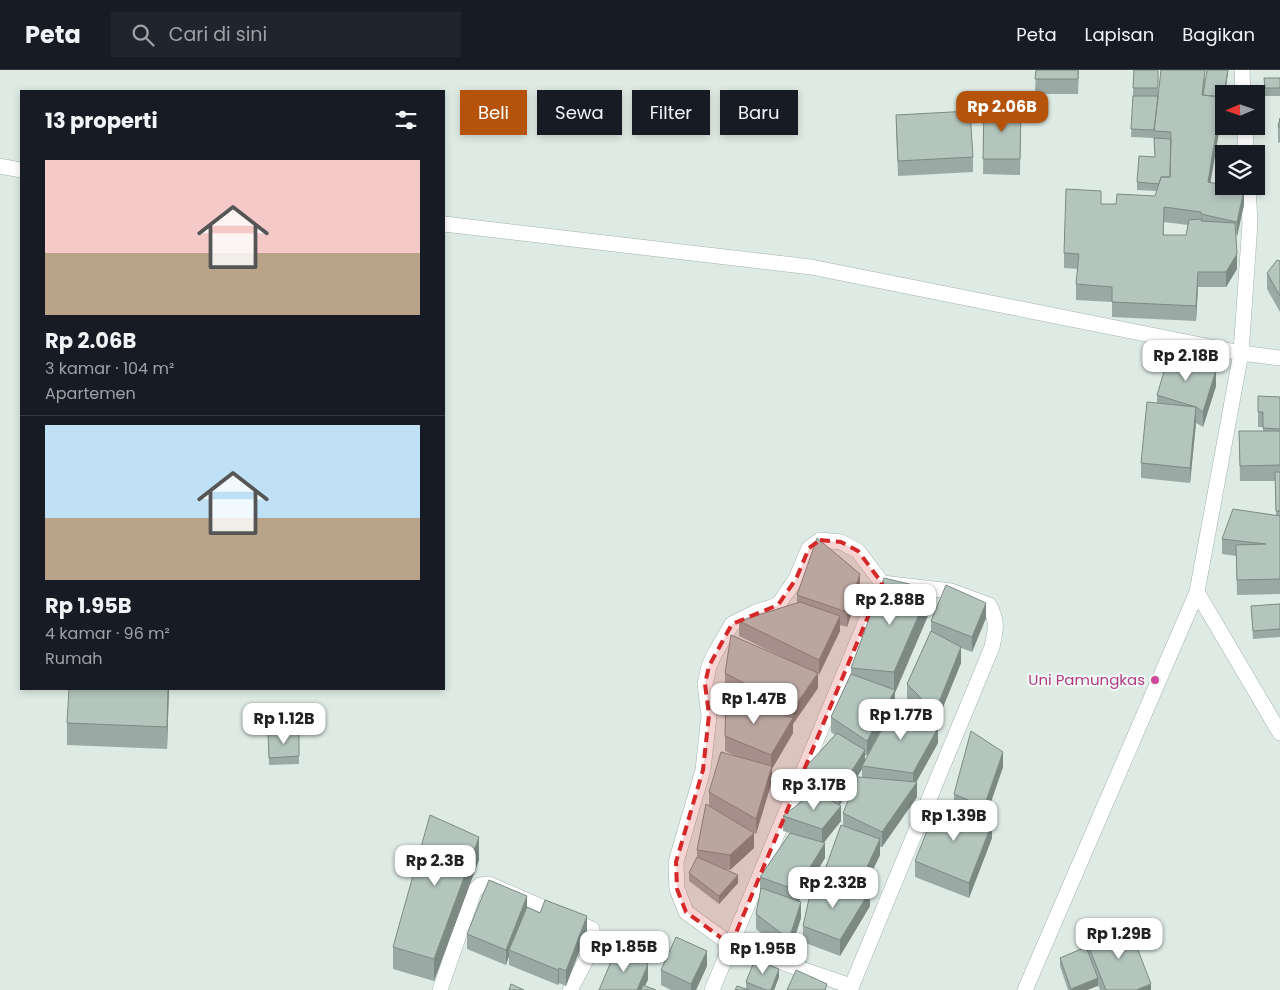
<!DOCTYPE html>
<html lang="id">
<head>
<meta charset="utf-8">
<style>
	body { margin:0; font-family:Poppins,sans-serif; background:#20242c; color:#f1f3f6; height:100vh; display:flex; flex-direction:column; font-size:19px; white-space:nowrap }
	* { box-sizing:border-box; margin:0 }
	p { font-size:16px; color:#9ea1a6 }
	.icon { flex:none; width:28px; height:28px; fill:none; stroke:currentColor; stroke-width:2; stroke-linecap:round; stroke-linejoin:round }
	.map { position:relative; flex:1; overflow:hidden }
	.sheet { position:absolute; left:20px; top:20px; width:425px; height:600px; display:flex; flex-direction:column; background:#171b24; border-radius:0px; box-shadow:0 2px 8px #0003 }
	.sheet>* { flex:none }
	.top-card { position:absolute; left:460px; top:20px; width:475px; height:45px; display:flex; gap:10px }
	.needle { width:32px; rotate:268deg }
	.controls { position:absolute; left:1215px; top:15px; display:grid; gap:10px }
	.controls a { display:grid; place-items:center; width:50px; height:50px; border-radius:0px; background:#171b24; box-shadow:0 2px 8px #0003; font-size:25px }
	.price { position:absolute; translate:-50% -42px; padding:0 11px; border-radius:10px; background:#fff; color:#222; font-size:16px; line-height:32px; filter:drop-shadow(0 1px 2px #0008) }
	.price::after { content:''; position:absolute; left:50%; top:30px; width:15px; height:11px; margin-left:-8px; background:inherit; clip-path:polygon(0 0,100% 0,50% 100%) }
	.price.active { background:#b45309; color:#fff }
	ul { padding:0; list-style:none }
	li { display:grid; align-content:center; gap:10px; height:265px; padding:0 25px }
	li+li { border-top:1px solid #363941 }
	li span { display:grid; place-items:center; height:155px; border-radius:0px; color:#555 }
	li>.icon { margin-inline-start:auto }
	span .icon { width:90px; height:90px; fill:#fffc; stroke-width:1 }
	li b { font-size:21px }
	h2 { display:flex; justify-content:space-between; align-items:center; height:60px; padding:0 25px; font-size:21px }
	.pill { padding:0 18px; border-radius:0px; background:#171b24; box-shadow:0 2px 8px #0003; font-size:18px; line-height:45px }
	.pill.active { background:#b45309; color:#fff }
	header { display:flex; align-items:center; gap:30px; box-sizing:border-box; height:70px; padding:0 25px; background:#171b24; border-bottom:1px solid #363941 }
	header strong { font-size:24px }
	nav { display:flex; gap:28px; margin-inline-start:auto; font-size:18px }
	.search { width:350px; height:45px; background:#20242c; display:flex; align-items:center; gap:12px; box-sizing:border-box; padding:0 18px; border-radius:0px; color:#9ea1a6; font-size:19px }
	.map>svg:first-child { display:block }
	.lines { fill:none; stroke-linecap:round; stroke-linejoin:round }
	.minor-casing { stroke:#a1b3ab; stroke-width:16 }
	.minor { stroke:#fff; stroke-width:15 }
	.wall { fill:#9aa9a3; fill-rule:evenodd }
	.shaded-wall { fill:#7d8a84 }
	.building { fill:#b3c5bd; stroke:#7d8a84 }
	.marked { fill:#d62828; fill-opacity:0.2; stroke:#d62828; stroke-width:4; stroke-dasharray:10 6; stroke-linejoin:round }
	.hotel-dot { fill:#d1479c; stroke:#eff7f2; stroke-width:2 }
	.labels { text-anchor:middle; stroke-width:4.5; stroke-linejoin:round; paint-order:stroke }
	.hotel-label { font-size:15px; fill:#b23c85; stroke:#eff7f2; text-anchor:end }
</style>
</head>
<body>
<header>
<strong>Peta</strong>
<div class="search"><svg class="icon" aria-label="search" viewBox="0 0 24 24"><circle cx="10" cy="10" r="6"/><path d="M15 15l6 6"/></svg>Cari di sini</div>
<nav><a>Peta</a><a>Lapisan</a><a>Bagikan</a></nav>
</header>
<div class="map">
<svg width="1280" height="920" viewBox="0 0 1280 920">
	<rect width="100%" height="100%" fill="#deebe4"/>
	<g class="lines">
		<g class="minor-casing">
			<path id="minor" d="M1242,0L1243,24
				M1245,56L1246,84
				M0,96L21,100
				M444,154L811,197L1241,283L1280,288
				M1197,522L1280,663
				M440,920L474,821L480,815L489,814L592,859C594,882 580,900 570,920
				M712,920L882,513
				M850,920L992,577C996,559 998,551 989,535L951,521L882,513L858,481L841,472L820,470L809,478L796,509L778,535L756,542L732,554L715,583L709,596L705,614L709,645L703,700L676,792L677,819L686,842L731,875L851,916
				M1025,920L1197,522L1241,283L1250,153L1248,116"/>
		</g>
		<use href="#minor" class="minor"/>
	</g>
	<path class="wall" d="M1036,0H1079L1078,24H1035Z
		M1134,0H1158V26L1228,0L1225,24H1224V33L1210,112L1244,135L1236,167L1237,199L1226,217H1198L1196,251L1112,247V232L1076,230V214L1078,199L1064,198V183L1101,134H1116L1155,126L1157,121L1137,120V112L1155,87L1154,68L1131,67ZM1164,152L1188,155L1186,165H1164Z
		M1264,8H1280V26H1265Z
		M984,37L1021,38L1020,105L983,104Z
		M896,45L973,87V102L898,106L896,60Z
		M1280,48V73L1278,72V57Z
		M1280,191V242L1267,219V203Z
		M1216,316L1203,357L1196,353L1190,413L1141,408V393L1157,333V325Z
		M1258,326L1280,327V524L1237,525L1236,486L1222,484V469L1276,445L1275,411H1240L1239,361H1263V357H1258Z
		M860,519L847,557L840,555V561L818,605V618L793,654V663L772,699V711L756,764L744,757L754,778L730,800L724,799L738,813L719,834L689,811V803L697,787V780L709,735V722L738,687L725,681V666L758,635L725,618V603L784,588L739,566V551L797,533V525Z
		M1280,534V567L1253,569L1251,536Z
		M930,541L867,686L865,685V692L931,654L907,629V614L931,561V551L986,548L972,582L961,578V593L935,656L938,673L916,712L917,727L882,777H880V785L863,820L870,836L840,886L803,872V856L822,816V808L843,756V743L862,707V699L840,735L841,751L823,773L825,788L799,831L801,848L789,885L756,859V844L760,823V807L790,763L783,761V746L829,730L804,714V699L835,665L831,662V647L851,604V598Z
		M169,619L167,679L67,675V653Z
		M172,619H213L212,620Z
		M299,662V694L269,695L268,663Z
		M1003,697L985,750L992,768L969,828L915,807V791L954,737V724Z
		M479,790L434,911L393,899V877Z
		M527,837L587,861L566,916L559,913L558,915L509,895V886L506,895L467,879V864Z
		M1086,870L1151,920H1100L1098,915L1087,920H1068L1060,896V888L1086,877Z
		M707,896L696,920H671L661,915V900Z
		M779,907L774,920H735L746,919V912Z"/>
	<path class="shaded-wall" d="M1228,0V3L1225,24H1224Z
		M1224,25V33L1208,127V112L1222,27Z
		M1244,120V135L1237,167V152Z
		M1237,184V199L1226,217V202Z
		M1198,202V217L1196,251V236Z
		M1216,300V316L1203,357V342Z
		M1196,337V353L1190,413V398Z
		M860,504V519L847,557V542Z
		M930,519V541L895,623V635L867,686V671L894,620V602Z
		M986,533V548L972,582V567Z
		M840,546V561L819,605V590Z
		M961,577V593L935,657V642Z
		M818,603V618L793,654V639Z
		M168,619H169L167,679V657Z
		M793,648V663L772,699V711L756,764V749L771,699V685Z
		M938,658V673L913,718V703Z
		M865,680V695L862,696V699L839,736V721Z
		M1003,682V697L984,752V737Z
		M917,712V727L882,777V762Z
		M841,736V751L822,775V759Z
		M992,753V768L969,828V813Z
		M754,763V778L730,800V785Z
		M479,767V790L434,911V889Z
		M880,769V785L861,825V810Z
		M825,773V788L796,836V820Z
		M738,805V813L719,834V826Z
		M870,821V836L840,886V870Z
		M527,826V842L509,880V886L506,895V880Z
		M801,832V848L789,885V869Z
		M587,846V861L566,916V901Z
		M707,881V896L696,920H691V914Z
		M648,894V910L643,920H637Z
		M559,898V913L558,915V900Z
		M779,899V907L774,920H771Z
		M1098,908V916L1087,920H1071V919Z
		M1151,914V920H1136Z"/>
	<path class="building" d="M1036,0H1078V9H1035Z
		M1134,0H1158V18H1133Z
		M1161,0H1205L1202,25L1222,27L1208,112L1224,115V116H1227L1244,120L1237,152L1201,144V142L1164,137L1163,165H1186L1189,150L1202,149L1201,151L1235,153L1237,184L1226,202H1198L1196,236L1112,232V217L1076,214L1079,184L1064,183L1066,119L1101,121V134H1116L1117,124L1155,126L1161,107H1170L1171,62L1154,61Z
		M1207,0H1228L1222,35V27L1203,25Z
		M1264,8H1280V18H1265Z
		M1133,26H1158L1154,60L1131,59Z
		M984,37L1021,38L1020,89H983Z
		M970,41L973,87L898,91L896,45Z
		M1280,48V57H1278Z
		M1154,68L1171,69L1170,107H1161L1159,114L1137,112L1139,86L1155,87Z
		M1277,190L1280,191V226L1267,203Z
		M1169,285L1216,300L1203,342L1196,337L1157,325Z
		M1258,326L1280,327V359L1263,358V342H1258Z
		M1147,332L1196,337L1190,398L1141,393Z
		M1239,361H1280V395L1240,396Z
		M1275,402H1280V441H1276Z
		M1233,439L1280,446V509L1237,510L1236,475L1266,474L1222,469Z
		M817,468L860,504L847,542L797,525Z
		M884,508L930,519L894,602L851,598Z
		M946,515L986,533L972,567L931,551Z
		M800,532L840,546L819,590L739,551Z
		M1280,534V559L1253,561L1251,536Z
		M931,561L961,577L935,642L907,614Z
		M731,565L818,603L793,639L725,603Z
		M851,604L895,620L867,671L831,647Z
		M69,619H168L167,657L67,653Z
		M726,624L793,648L771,685L725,666Z
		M898,630L938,658L913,703L862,696Z
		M971,661L1003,682L984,737L954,724Z
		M299,662V686L269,688L268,663Z
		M837,663L865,680L839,721L804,699Z
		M721,682L772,696L756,749L709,722Z
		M858,707L917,712L882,762L843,743Z
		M814,722L841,736L822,759L783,746Z
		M939,731L992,753L969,813L915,791Z
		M706,734L754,763L730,785L697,780Z
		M430,745L479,767L434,889L393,877Z
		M841,755L880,769L861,810L822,808Z
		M790,763L825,773L796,820L760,807Z
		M697,787L738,805L719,826L689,803Z
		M489,810L527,826L506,880L467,864Z
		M812,815L870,821L840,870L803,856Z
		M761,818L801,832L789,869L756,844Z
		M545,830L587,846L566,901L559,898L558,900L509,880L527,837L540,843Z
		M1128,854L1151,914L1136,920H1106L1086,870Z
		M676,867L707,881L691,914L661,900Z
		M1086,877L1098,908L1071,919L1060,888Z
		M616,880L648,894L637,920H599Z
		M755,889L779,899L771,920H766L746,912Z
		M796,900L827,914L825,920H787Z
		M511,914L524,920H509Z
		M643,915L656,920H641Z
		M737,916L749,920H735Z"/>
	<path class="marked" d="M820,470L841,472L858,481L882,513L731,875L686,842L677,819L676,792L703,700L709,645L705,614L709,596L732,554L778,535L796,509L809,478Z"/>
	<circle class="hotel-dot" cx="1155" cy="610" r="5"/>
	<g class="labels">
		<g class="hotel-label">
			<text x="1145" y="615">Uni Pamungkas</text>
		</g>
	</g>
</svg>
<div class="controls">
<a><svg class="needle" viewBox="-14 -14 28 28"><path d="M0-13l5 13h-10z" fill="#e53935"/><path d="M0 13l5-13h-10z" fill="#9ea1a6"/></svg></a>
<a><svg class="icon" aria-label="layers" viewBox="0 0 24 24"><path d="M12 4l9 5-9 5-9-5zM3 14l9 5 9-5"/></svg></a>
</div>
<b class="price active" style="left:1002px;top:63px">Rp 2.06B</b>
<b class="price" style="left:1186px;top:312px">Rp 2.18B</b>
<b class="price" style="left:890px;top:556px">Rp 2.88B</b>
<b class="price" style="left:754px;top:655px">Rp 1.47B</b>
<b class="price" style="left:901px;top:671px">Rp 1.77B</b>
<b class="price" style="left:284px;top:675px">Rp 1.12B</b>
<b class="price" style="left:814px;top:741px">Rp 3.17B</b>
<b class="price" style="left:954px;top:772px">Rp 1.39B</b>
<b class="price" style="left:435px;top:817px">Rp 2.3B</b>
<b class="price" style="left:833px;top:839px">Rp 2.32B</b>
<b class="price" style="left:1119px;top:890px">Rp 1.29B</b>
<b class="price" style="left:624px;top:903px">Rp 1.85B</b>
<b class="price" style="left:763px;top:905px">Rp 1.95B</b>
<div class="top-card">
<a class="pill active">Beli</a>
<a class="pill">Sewa</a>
<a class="pill">Filter</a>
<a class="pill">Baru</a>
</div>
<section class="sheet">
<h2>13 properti<svg class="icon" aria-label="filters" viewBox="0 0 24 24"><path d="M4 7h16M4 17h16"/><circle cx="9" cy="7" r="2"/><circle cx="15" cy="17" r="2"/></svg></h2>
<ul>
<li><span style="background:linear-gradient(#f6c9c9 60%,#b9a48a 0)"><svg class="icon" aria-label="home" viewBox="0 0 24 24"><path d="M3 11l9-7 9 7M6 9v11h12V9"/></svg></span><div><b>Rp 2.06B</b><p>3 kamar · 104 m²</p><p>Apartemen</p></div></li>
<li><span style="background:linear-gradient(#bfe0f5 60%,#b9a48a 0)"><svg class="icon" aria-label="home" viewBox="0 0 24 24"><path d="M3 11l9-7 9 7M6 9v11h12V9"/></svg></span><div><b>Rp 1.95B</b><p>4 kamar · 96 m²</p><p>Rumah</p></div></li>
</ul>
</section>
</div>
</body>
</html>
